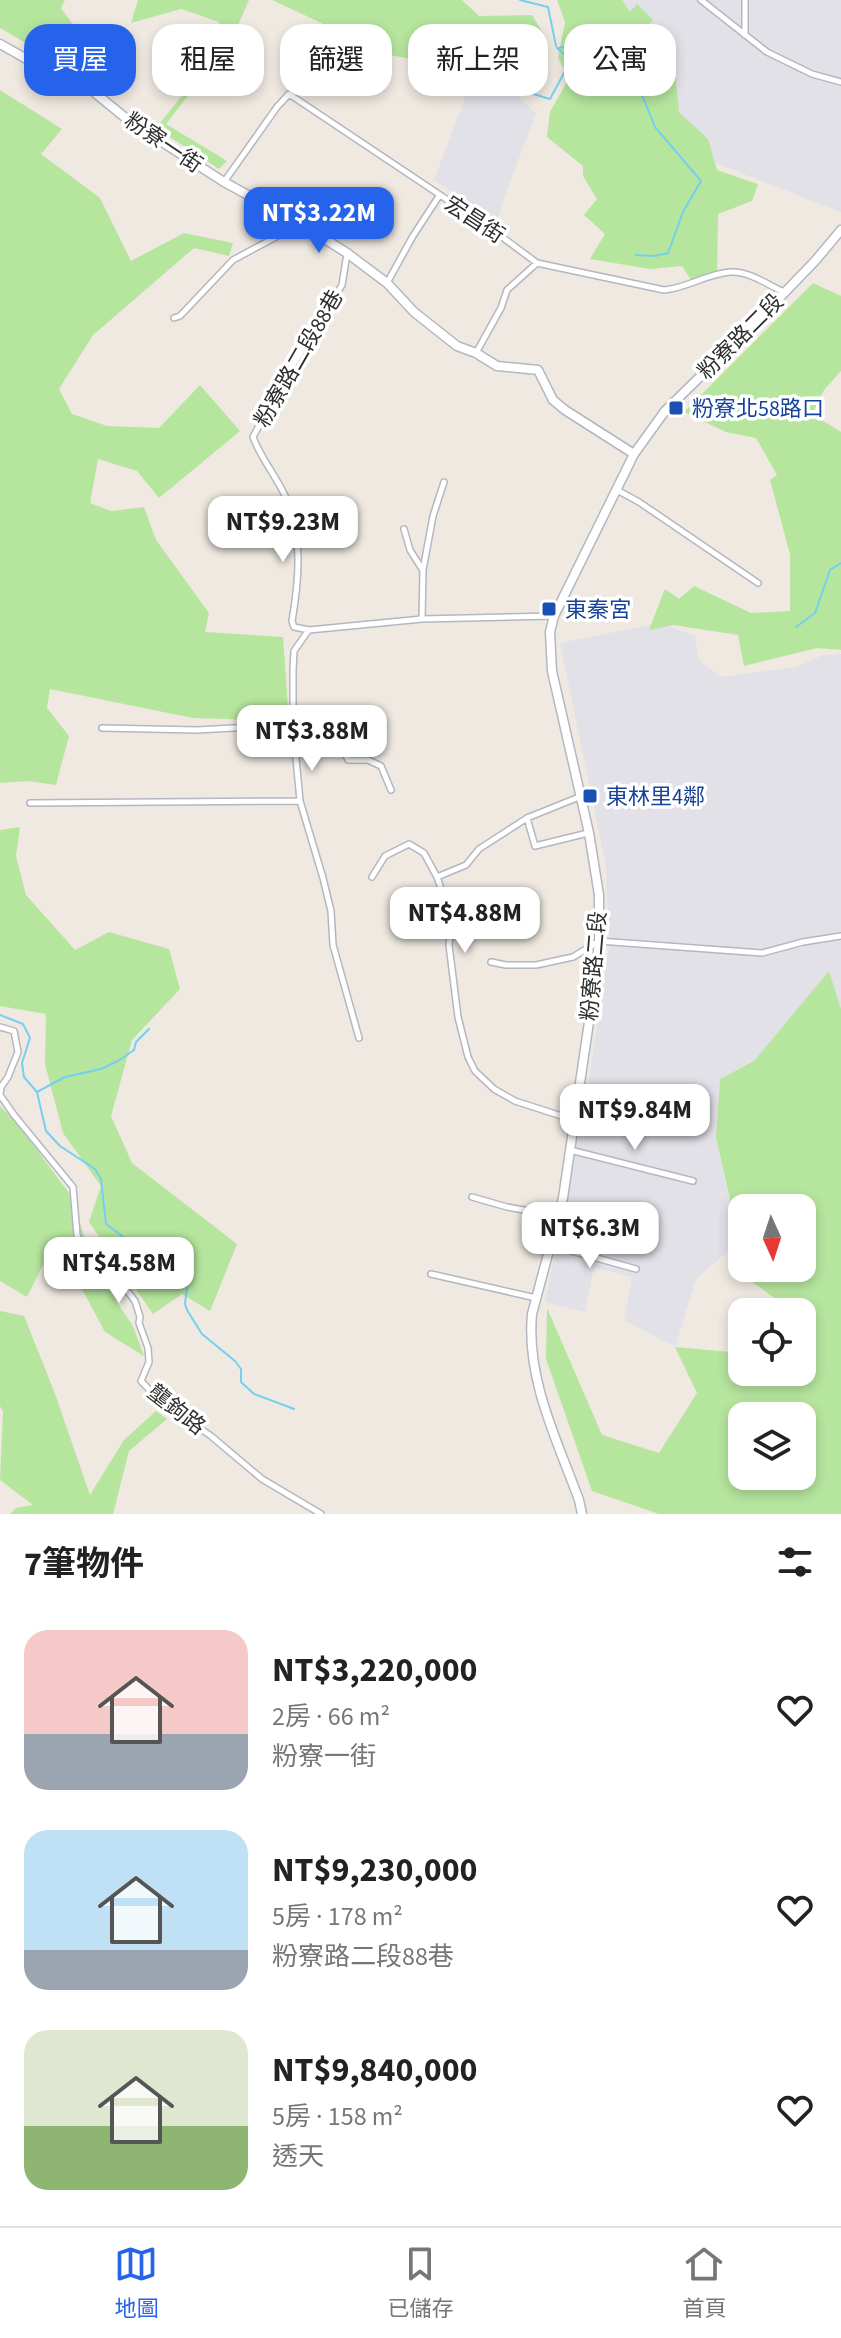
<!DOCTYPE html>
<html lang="zh-TW">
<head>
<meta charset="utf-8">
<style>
	body { margin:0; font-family:"Source Sans 3","Noto Sans TC",sans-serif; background:#f6f6f6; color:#222; height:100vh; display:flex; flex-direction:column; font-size:30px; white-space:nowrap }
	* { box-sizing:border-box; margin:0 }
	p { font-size:26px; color:#767676 }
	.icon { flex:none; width:44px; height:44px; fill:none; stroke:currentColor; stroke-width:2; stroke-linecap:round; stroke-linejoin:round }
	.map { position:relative; height:1514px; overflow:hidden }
	.panel { display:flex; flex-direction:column; background:#fff; flex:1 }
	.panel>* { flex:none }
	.hud { position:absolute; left:24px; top:24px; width:794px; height:72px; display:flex; gap:16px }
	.needle { width:52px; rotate:177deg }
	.controls { position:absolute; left:728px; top:1194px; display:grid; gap:16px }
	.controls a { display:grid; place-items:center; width:88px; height:88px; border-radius:16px; background:#fff; box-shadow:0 4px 12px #0003; font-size:40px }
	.price { position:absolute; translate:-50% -68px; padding:0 18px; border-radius:16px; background:#fff; color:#222; font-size:26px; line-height:52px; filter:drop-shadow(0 2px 4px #0008) }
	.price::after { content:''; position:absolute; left:50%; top:48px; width:24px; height:18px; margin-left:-12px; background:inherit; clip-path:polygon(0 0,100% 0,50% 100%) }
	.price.active { background:#2563eb; color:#fff }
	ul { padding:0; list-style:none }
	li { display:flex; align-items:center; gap:24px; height:200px; padding:0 24px }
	li span { display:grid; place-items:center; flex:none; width:224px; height:160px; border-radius:24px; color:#555 }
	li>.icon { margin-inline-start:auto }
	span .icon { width:96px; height:96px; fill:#fffc; stroke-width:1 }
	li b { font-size:34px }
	h2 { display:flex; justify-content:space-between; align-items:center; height:96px; padding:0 24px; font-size:34px }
	.pill { padding:0 28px; border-radius:24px; background:#fff; box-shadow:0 4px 12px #0003; font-size:28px; line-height:72px }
	.pill.active { background:#2563eb; color:#fff }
	.tab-bar { display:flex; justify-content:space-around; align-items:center; height:112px; border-top:2px solid #e0e0e0; background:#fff; font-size:22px; color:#767676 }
	.tab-bar a { display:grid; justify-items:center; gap:4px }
	.tab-bar .active { color:#2563eb }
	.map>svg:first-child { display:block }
	.industrial { fill:#e3e1e8 }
	.green { fill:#b6e59e; fill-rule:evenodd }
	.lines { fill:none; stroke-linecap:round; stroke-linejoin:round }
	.stream { stroke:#75cff0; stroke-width:2 }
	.street-casing { stroke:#b4b7c1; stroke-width:8 }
	.secondary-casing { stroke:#b4b7c1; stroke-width:11 }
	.street { stroke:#fff; stroke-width:5 }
	.secondary { stroke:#fff; stroke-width:8 }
	.transit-dot { fill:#1a4fb4; stroke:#fff; stroke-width:3 }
	.labels { text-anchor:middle; stroke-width:7; stroke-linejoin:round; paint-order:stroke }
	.street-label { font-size:22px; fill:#2e2e2e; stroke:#fff }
	.transit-label { font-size:22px; fill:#164399; stroke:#fff; text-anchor:start }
</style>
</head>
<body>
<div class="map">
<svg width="841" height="1514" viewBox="0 0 841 1514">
	<rect width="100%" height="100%" fill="#efe9e1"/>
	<path class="industrial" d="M586,0H841V212L692,154Z
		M473,77L514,93L536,113L504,198L498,219L485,214L434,180Z
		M659,623L695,636L699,660L721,677L796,667L823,655L841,654V1009L829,972L754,1061L720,1079L716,1137L738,1242L696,1279L675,1347L624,1320L632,1277L594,1267L585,1312L545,1302L584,1112L609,946L606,866L560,643Z"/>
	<path class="green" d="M0,0H65L61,8L104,67L93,82L0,28Z
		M138,0H249L232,39L166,124L227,161L219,169L156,128L214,56L219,22L181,9L131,23Z
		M272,0H462L479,16L532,15L545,36L535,78L511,89L479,80L478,57L464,52L453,67L390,55Z
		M557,0H622L630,12L637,4L653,20L636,42L675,73L679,112L708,139L717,170L758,184L752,201L718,214L717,278L693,283L682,266L650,269L590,259L605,234L584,215L597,199L583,176V166L547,137L550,112L569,78L558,58L565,22Z
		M0,90L62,129L41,154L100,198L131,261L184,233L233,243L229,256L194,248L93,335L59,389L72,414L107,426L159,428L200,385L240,431L159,498L137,471L98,459L90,503L111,511L144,507L156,540L209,613L205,632L283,637L289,721L193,718L50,689L47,708L69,736L56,785L27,781L0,783Z
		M813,283L841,296V371L824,390L812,414L841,432V650L817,648L744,666L738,635L674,625L649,630L665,589L679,599L694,586L751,613L790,611V554L770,480L777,475L756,438L726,432L684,412Z
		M20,827L16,856L26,895L75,950L109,932L169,949L180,989L132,1040L111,1116L132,1163L237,1244L210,1311L182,1294L153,1314L89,1222L101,1186L63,1133L45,1064L46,1014L0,1006V830Z
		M829,971L841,1009V1514H659L592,1491L546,1359L547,1308L602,1435L659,1453L697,1393L675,1347L742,1353V1372H802V1312H794L751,1281L747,1268H802V1208H742V1254L716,1137L720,1079L754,1061ZM742,1416H802V1476H742Z
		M0,1106L17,1123L69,1193L98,1274L133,1326L144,1356L105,1332L75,1276L43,1265L27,1297L0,1281Z
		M0,1311L24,1316L54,1391L90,1495L124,1440L156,1411L167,1419L129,1451L113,1514H10L16,1508L33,1505L0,1480L3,1412L0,1406Z"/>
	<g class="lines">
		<path class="stream" d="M520,0L548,7L556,46
			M557,48L594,43L611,46L626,79L643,97L655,127L701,181L683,212L668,253L655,256L636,255
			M517,89L550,99L571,60L557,48
			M796,627L815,613L830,570L841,563
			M0,1015L23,1024L30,1038L22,1063L24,1077L37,1092L46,1131L60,1146L95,1169L101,1179L106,1224L130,1242L176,1254L189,1271L185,1304L187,1310L202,1334L235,1361L241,1369V1382L254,1394L294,1409
			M37,1092L65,1077L101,1069L118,1061L134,1050L136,1042L149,1029"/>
		<g class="street-casing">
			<path id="street" d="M701,0L767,52L812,74L841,82
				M745,0V35
				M224,182L277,107L289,94L494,231L537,263L664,290C688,288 708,273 731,272C749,271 768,285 784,292
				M347,254L342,285L279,388L253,437C261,459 277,477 286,498C303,536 299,580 292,621L294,627L309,630L422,619L554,616
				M387,283L413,236L439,196
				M174,318L180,316L233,260L300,224
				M476,353L501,308L507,290L537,263
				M617,490L639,502L758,583
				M404,529L410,550L422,569
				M422,619L423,570L433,516L444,482
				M308,631L294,651L293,670V726L300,801L323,878L331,911L333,945L359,1038
				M102,728L197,730L287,725L297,729L325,725L333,729L348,760H368L381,766L391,790
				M30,803L300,801
				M527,818L579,797
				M372,877L385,856L409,844L424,853L437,877L445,900L451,927L449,945L458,1017L468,1057L475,1071L494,1089L515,1101L574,1120
				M437,877L466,865L479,849L527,818L535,846L588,833
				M491,962L506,965H536L573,957L599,941L762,953L803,942L841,936
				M0,1027L14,1031L18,1052L8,1077L1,1087L0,1095L14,1115L73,1187L77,1235L84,1251L111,1270L135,1301L140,1317L139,1323L148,1348L149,1362L141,1381L159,1400L211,1436L262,1479L321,1514
				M570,1150L693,1181
				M472,1197L507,1207L558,1216
				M550,1245L636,1269
				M431,1274L536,1298"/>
		</g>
		<g class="secondary-casing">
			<path id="secondary" d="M0,44L39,66L89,88L128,120L224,182L301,224L347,253L387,283L414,312L457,346L476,353L497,366L538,370L553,400L565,410L634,454
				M582,1514L579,1500C557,1440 526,1379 532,1314L563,1198L594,988L599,941V895L589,833L552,671L550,632L554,616L634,454L665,411L761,317L815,261L841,230"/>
		</g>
		<use href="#street" class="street"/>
		<use href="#secondary" class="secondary"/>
	</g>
	<g class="transit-dot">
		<rect x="668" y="400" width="16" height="16" rx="4"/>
		<rect x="541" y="601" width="16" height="16" rx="4"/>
		<rect x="582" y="788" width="16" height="16" rx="4"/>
	</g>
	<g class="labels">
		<g class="street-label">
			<text transform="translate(164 142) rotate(34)" y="8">粉寮一街</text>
			<text transform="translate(475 219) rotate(33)" y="8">宏昌街</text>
			<text transform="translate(740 336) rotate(-45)" y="8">粉寮路二段</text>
			<text transform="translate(298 358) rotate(-60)" y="8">粉寮路二段88巷</text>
			<text transform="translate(593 966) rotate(-85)" y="8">粉寮路二段</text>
			<text transform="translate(177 1409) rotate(38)" y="8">壟鉤路</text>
		</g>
		<g class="transit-label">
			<text x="692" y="416">粉寮北58路口</text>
			<text x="565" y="617">東秦宮</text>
			<text x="606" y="804">東林里4鄰</text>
		</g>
	</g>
</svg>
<div class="controls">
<a><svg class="needle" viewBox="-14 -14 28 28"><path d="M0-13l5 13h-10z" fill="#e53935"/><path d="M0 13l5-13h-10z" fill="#767676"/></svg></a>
<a><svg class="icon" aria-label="locate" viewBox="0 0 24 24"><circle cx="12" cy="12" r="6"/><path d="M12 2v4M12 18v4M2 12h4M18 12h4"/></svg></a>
<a><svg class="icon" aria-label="layers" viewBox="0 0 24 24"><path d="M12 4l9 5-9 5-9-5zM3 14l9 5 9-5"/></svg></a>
</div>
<b class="price active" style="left:319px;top:255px">NT$3.22M</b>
<b class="price" style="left:283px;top:564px">NT$9.23M</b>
<b class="price" style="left:312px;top:773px">NT$3.88M</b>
<b class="price" style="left:465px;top:955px">NT$4.88M</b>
<b class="price" style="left:635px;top:1152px">NT$9.84M</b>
<b class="price" style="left:590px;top:1270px">NT$6.3M</b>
<b class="price" style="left:119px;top:1305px">NT$4.58M</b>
<div class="hud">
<a class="pill active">買屋</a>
<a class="pill">租屋</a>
<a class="pill">篩選</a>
<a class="pill">新上架</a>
<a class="pill">公寓</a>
</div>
</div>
<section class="panel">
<h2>7筆物件<svg class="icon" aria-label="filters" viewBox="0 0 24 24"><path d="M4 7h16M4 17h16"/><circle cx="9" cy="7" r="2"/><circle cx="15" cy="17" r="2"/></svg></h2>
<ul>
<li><span style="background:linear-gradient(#f6c9c9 65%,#9aa5b1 0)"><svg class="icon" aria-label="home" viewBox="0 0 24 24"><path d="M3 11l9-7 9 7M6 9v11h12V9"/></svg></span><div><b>NT$3,220,000</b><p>2房 · 66 m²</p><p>粉寮一街</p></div><svg class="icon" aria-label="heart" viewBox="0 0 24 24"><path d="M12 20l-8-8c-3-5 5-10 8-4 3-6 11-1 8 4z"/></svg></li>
<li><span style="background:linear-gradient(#bfe0f5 75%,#9aa5b1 0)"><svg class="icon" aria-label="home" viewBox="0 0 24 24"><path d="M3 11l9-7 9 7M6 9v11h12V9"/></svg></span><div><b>NT$9,230,000</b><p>5房 · 178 m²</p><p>粉寮路二段88巷</p></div><svg class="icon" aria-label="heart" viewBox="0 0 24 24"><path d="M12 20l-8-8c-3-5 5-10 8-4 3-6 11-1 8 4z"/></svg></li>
<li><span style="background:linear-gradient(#dfe7d0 60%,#8fb573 0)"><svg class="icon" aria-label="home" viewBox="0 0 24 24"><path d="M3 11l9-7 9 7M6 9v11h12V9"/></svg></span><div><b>NT$9,840,000</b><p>5房 · 158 m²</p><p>透天</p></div><svg class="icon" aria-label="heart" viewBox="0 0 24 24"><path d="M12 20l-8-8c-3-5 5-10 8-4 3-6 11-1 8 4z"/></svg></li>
</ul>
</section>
<nav class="tab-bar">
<a class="active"><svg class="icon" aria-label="map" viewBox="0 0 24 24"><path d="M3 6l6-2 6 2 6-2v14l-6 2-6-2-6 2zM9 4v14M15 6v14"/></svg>地圖</a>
<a><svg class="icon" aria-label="saved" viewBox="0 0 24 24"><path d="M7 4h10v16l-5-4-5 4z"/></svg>已儲存</a>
<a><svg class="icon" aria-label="home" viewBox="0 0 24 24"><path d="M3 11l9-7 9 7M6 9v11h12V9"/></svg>首頁</a>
</nav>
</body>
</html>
